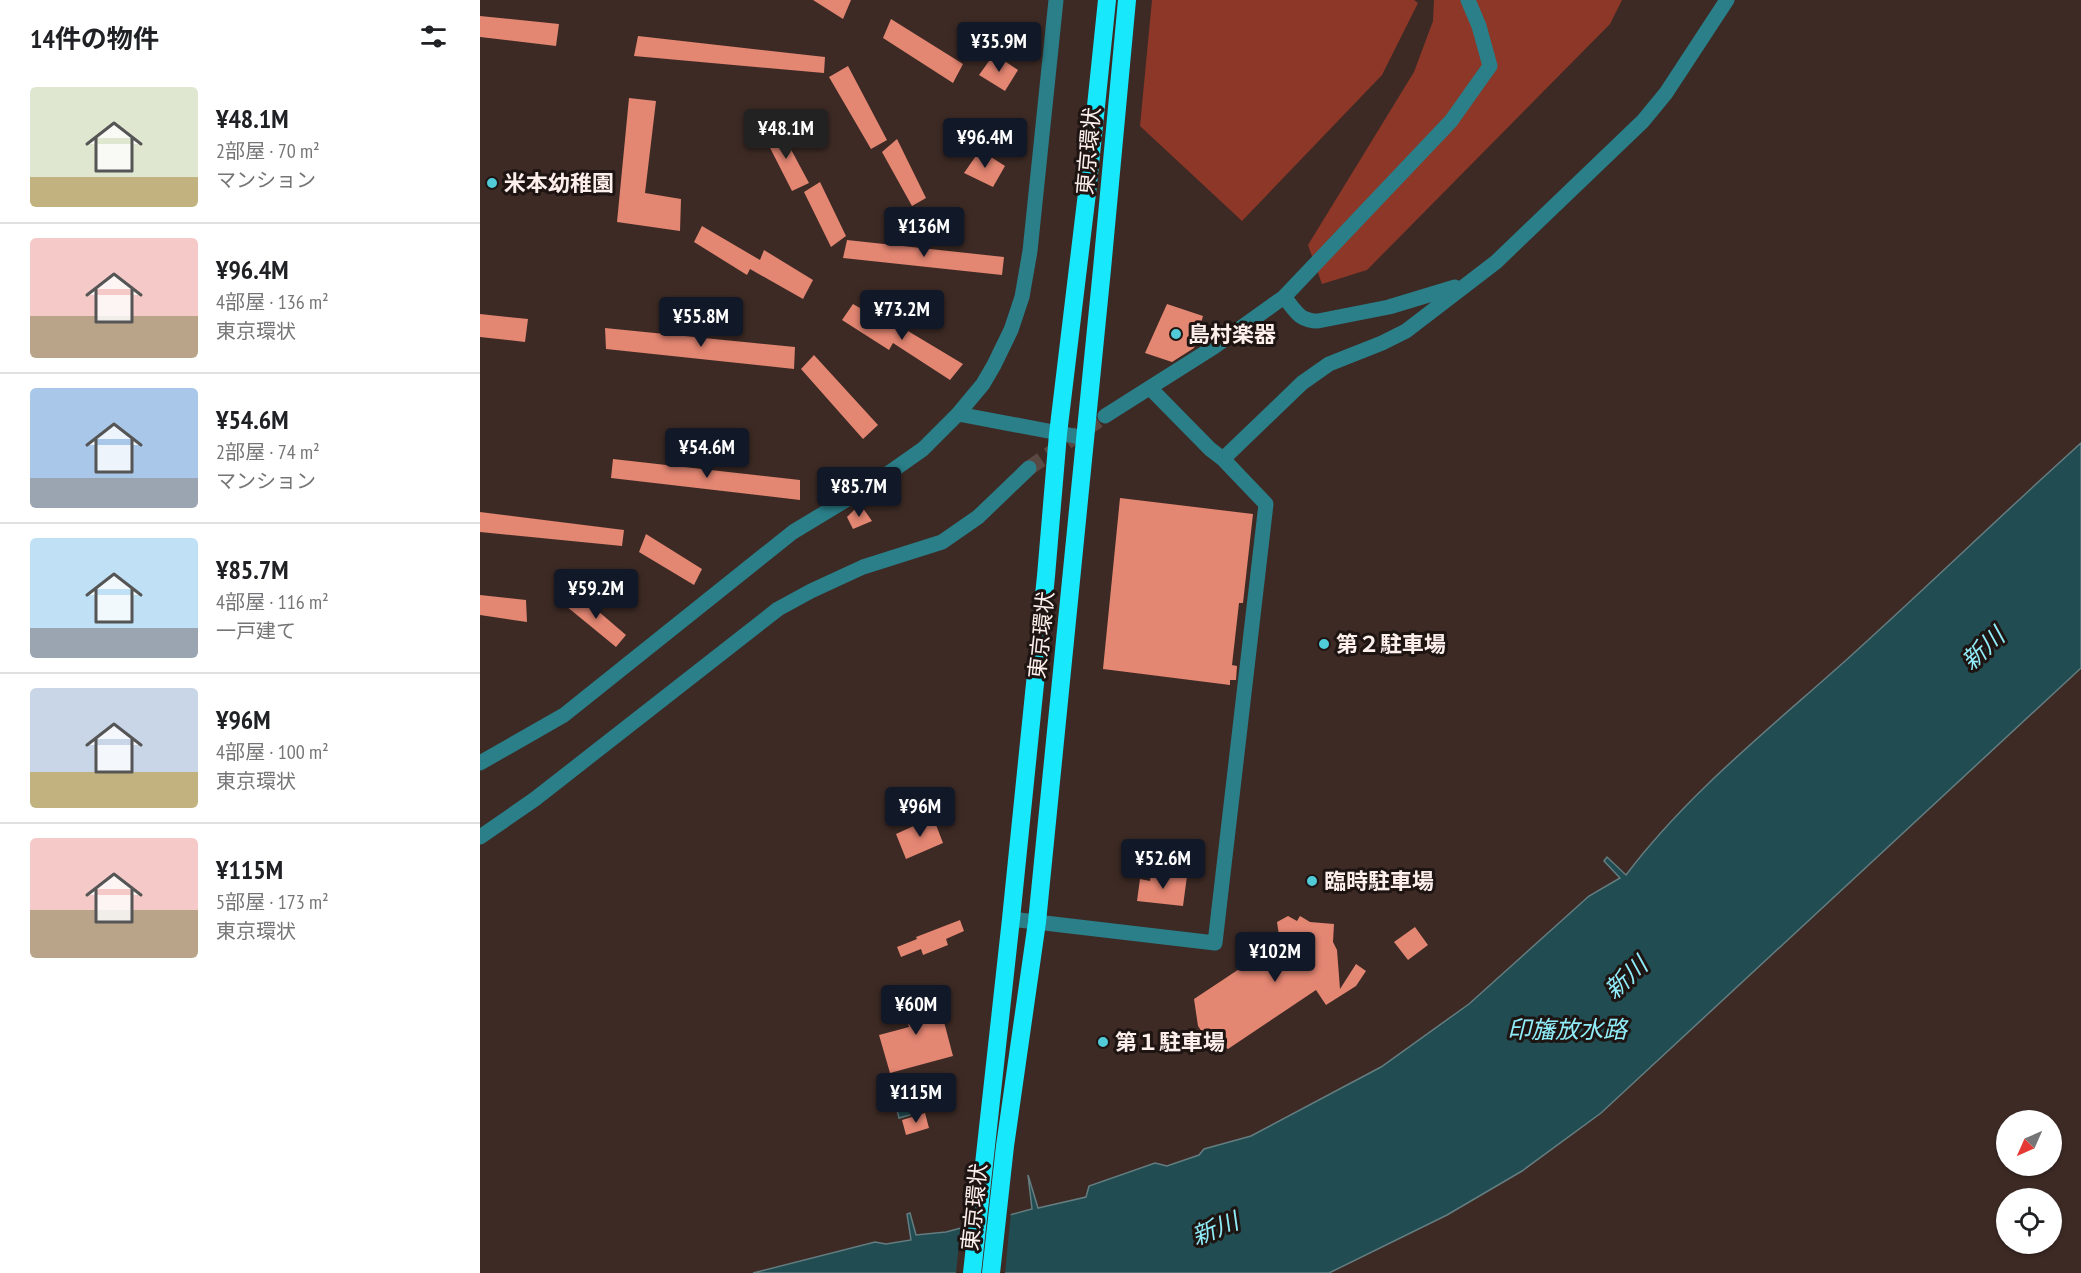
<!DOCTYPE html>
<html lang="ja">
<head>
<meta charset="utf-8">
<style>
	body { margin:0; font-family:"PT Sans Narrow","Noto Sans JP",sans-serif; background:#f2f2f2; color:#202124; height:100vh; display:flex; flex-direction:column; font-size:22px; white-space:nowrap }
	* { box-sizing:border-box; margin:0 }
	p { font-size:20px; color:#757577 }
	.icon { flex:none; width:33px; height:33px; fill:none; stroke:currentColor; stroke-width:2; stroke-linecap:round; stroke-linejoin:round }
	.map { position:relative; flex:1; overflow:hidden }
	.sheet { display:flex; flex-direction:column; background:#fff; width:480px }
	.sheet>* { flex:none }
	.needle { width:39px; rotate:225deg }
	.controls { position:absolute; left:1516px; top:1110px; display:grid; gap:12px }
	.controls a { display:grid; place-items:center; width:66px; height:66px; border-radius:50%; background:#fff; box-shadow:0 2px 4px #0004; font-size:30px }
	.price { position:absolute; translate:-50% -51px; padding:0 14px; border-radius:6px; background:#111827; color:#fff; font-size:20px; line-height:39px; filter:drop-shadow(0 2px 3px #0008) }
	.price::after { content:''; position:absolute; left:50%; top:36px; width:18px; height:14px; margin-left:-9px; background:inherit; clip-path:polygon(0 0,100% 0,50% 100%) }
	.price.on { background:#222; color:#fff }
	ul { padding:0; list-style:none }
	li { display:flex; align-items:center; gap:18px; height:150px; padding:0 30px }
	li+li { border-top:2px solid #e0e0e0 }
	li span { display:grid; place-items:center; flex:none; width:168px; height:120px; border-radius:6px; color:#555 }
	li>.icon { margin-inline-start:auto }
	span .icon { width:72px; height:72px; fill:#fffc; stroke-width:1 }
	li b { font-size:26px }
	h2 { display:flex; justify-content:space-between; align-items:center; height:72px; padding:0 30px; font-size:26px }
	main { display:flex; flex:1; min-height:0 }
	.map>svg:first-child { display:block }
	.forest { fill:#8c3727 }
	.water { fill:#214c51; stroke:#637d80; stroke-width:1.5 }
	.pier { fill:#3d2a25 }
	.building { fill:#e38672 }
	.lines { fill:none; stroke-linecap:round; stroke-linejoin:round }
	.minor-tunnel { stroke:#5a4843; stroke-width:15; stroke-dasharray:15 8; stroke-linecap:butt }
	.minor { stroke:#2a7f89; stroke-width:15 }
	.highway { stroke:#18e8fc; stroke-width:18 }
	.poi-dot { fill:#52cbd9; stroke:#1e1513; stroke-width:2 }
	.labels { text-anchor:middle; stroke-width:6; stroke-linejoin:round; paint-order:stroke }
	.street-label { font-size:22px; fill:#fdefec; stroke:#1e1513 }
	.poi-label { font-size:22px; font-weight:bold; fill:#fdefec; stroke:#1e1513; text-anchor:start }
	.water-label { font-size:24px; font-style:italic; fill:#90edf9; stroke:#1e1513 }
</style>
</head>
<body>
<main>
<section class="sheet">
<h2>14件の物件<svg class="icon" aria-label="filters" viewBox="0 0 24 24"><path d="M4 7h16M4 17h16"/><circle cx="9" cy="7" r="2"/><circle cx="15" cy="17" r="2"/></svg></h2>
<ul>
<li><span style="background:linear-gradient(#dfe7d0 75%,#c2b280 0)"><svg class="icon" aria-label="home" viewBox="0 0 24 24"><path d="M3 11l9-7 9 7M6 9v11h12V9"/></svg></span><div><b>¥48.1M</b><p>2部屋 · 70 m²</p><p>マンション</p></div></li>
<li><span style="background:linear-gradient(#f6c9c9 65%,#b9a48a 0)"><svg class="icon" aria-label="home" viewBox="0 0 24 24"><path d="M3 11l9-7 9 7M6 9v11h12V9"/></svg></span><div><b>¥96.4M</b><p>4部屋 · 136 m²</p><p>東京環状</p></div></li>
<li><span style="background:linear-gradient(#a9c7e8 75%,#9aa5b1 0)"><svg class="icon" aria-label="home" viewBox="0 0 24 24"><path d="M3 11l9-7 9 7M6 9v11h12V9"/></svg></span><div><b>¥54.6M</b><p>2部屋 · 74 m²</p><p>マンション</p></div></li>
<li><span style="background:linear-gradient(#bfe0f5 75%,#9aa5b1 0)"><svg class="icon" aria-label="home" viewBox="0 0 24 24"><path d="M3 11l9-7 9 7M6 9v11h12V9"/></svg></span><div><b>¥85.7M</b><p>4部屋 · 116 m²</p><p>一戸建て</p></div></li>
<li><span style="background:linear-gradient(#c9d6e8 70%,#c2b280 0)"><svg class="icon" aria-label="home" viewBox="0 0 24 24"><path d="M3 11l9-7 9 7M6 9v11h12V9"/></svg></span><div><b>¥96M</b><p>4部屋 · 100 m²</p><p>東京環状</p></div></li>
<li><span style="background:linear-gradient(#f6c9c9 60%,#b9a48a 0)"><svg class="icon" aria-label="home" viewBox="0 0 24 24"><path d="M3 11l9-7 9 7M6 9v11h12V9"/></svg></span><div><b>¥115M</b><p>5部屋 · 173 m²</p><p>東京環状</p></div></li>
</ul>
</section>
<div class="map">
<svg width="1601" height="1273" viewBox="0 0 1601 1273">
	<rect width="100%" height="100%" fill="#3d2a25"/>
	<path class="forest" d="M672,0H934L938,3L902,75L762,221L660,126Z
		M954,0H1142L1130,24L887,270L842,284L828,245L934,72L953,21Z"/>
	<path class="water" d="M1601,443V668L1121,1113L1042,1171L967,1215L849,1273H273L395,1242L406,1244L431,1240L427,1214L430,1213L436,1235L466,1232L552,1209L548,1175L558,1208L606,1197L609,1186L675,1163L687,1166L719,1155L724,1149L771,1136L901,1067L989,1004L1109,896L1140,878L1124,861L1127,857L1146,875C1206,795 1289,729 1364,662C1444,590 1521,515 1601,443Z
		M436,1079L444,1111L419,1118L411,1086Z"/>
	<path class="pier" d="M531,1212L525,1273H476L481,1225Z"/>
	<path class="building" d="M333,0H371L363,19Z
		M0,16L79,24L76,46L0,37Z
		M411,19L483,64L473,83L403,38Z
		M158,36L345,57L344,73L154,56Z
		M514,54L538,70L525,91L499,75Z
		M368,66L407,140L391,149L349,77Z
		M149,98L176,101L165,193L201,199L200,231L137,222Z
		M299,127L329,183L312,191L284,136Z
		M417,139L446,198L432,206L402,152Z
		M500,150L525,166L513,187L484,173Z
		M340,182L366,236L351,247L324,192Z
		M222,226L280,260L284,250L333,280L323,299L270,269L267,275L214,242Z
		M367,240L524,257L522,275L363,258Z
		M373,304L426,334L428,331L483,364L470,380L413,343L409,350L362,320Z
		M687,304L723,316L714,348L692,362L665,353Z
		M0,314L48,319L45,342L0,337Z
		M125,328L315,347L314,369L126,349Z
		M334,355L398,425L383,439L321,369Z
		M133,459L320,480V500L131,478Z
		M640,498L773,514L763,603H759L752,665L757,666L756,680H750V685L623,669Z
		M380,504L392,521L373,529L367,517Z
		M0,512L144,530L142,546L0,532Z
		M166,534L222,569L214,585L159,552Z
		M97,593L146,635L136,647L86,606Z
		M0,595L46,600L47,622L0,615Z
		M453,817L463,843L426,859L416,834Z
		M671,873L707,876L703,906L657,901L660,879L670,881Z
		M808,916L817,921L820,916L830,922L854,924L853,942L857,950L860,989L876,964L886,971L876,986L846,1005L836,990L748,1049L724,1035L718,1026L714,999L800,942L797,922Z
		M480,920L484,931L466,939L468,945L443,955L441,949L421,957L417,947L437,939L436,937Z
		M935,927L948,945L928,960L914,942Z
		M442,986L450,1021L463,1018L473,1056L410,1073L399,1035L429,1027L420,991Z
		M445,1113L449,1128L426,1135L422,1120Z"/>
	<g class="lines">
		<path class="minor-tunnel" d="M549,468L625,416"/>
		<path class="minor" d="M804,297C816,311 819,321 838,321L909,307L975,287
			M478,414L605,438
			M625,416L734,347L804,297L971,121L1010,66L999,26L988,0
			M743,459L822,383L849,364L902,343L926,331L1016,262L1163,121L1186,93L1247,0
			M0,763L84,715L313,532L399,480L443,449L478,414L503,384L514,365L531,330L542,297L550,251L576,0
			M0,837L55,799L298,609L331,591L383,567L462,542L498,517L549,468
			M531,919L735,943L786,504L743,459L730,449L670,388"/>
		<path class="highway" d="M492,1273L531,919L566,576L578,434L607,193L627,0
			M511,1273L525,1146L557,922L622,269L647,0"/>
	</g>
	<g class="poi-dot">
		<circle cx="12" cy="183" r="6"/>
		<circle cx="696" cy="334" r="6"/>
		<circle cx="844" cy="644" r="6"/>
		<circle cx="832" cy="881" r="6"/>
		<circle cx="623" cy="1042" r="6"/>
	</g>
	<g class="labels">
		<g class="street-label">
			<text transform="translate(608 151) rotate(-85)" y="8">東京環状</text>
			<text transform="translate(561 635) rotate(-84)" y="8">東京環状</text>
			<text transform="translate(494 1207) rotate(-84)" y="8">東京環状</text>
		</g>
		<g class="poi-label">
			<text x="24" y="191">米本幼稚園</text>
			<text x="708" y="342">島村楽器</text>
			<text x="856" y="652">第２駐車場</text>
			<text x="844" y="889">臨時駐車場</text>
			<text x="635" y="1050">第１駐車場</text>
		</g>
		<g class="water-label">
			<text transform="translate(1503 649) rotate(-43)" y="8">新川</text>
			<text transform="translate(1146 978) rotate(-43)" y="8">新川</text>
			<text x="1087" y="1038">印旛放水路</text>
			<text transform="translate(735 1229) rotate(-22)" y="8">新川</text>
		</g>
	</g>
</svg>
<div class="controls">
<a><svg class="needle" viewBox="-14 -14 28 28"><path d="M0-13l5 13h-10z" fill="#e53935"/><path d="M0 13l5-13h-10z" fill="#757577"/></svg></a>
<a><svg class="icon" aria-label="locate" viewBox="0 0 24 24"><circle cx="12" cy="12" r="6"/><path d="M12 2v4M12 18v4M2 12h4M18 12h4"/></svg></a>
</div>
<b class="price" style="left:519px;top:73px">¥35.9M</b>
<b class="price on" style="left:306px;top:160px">¥48.1M</b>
<b class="price" style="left:505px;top:169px">¥96.4M</b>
<b class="price" style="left:444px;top:258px">¥136M</b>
<b class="price" style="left:422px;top:341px">¥73.2M</b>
<b class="price" style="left:221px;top:348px">¥55.8M</b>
<b class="price" style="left:227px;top:479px">¥54.6M</b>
<b class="price" style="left:379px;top:518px">¥85.7M</b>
<b class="price" style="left:116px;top:620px">¥59.2M</b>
<b class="price" style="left:440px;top:838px">¥96M</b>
<b class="price" style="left:683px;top:890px">¥52.6M</b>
<b class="price" style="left:795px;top:983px">¥102M</b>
<b class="price" style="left:436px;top:1036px">¥60M</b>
<b class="price" style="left:436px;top:1124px">¥115M</b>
</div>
</main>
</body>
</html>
